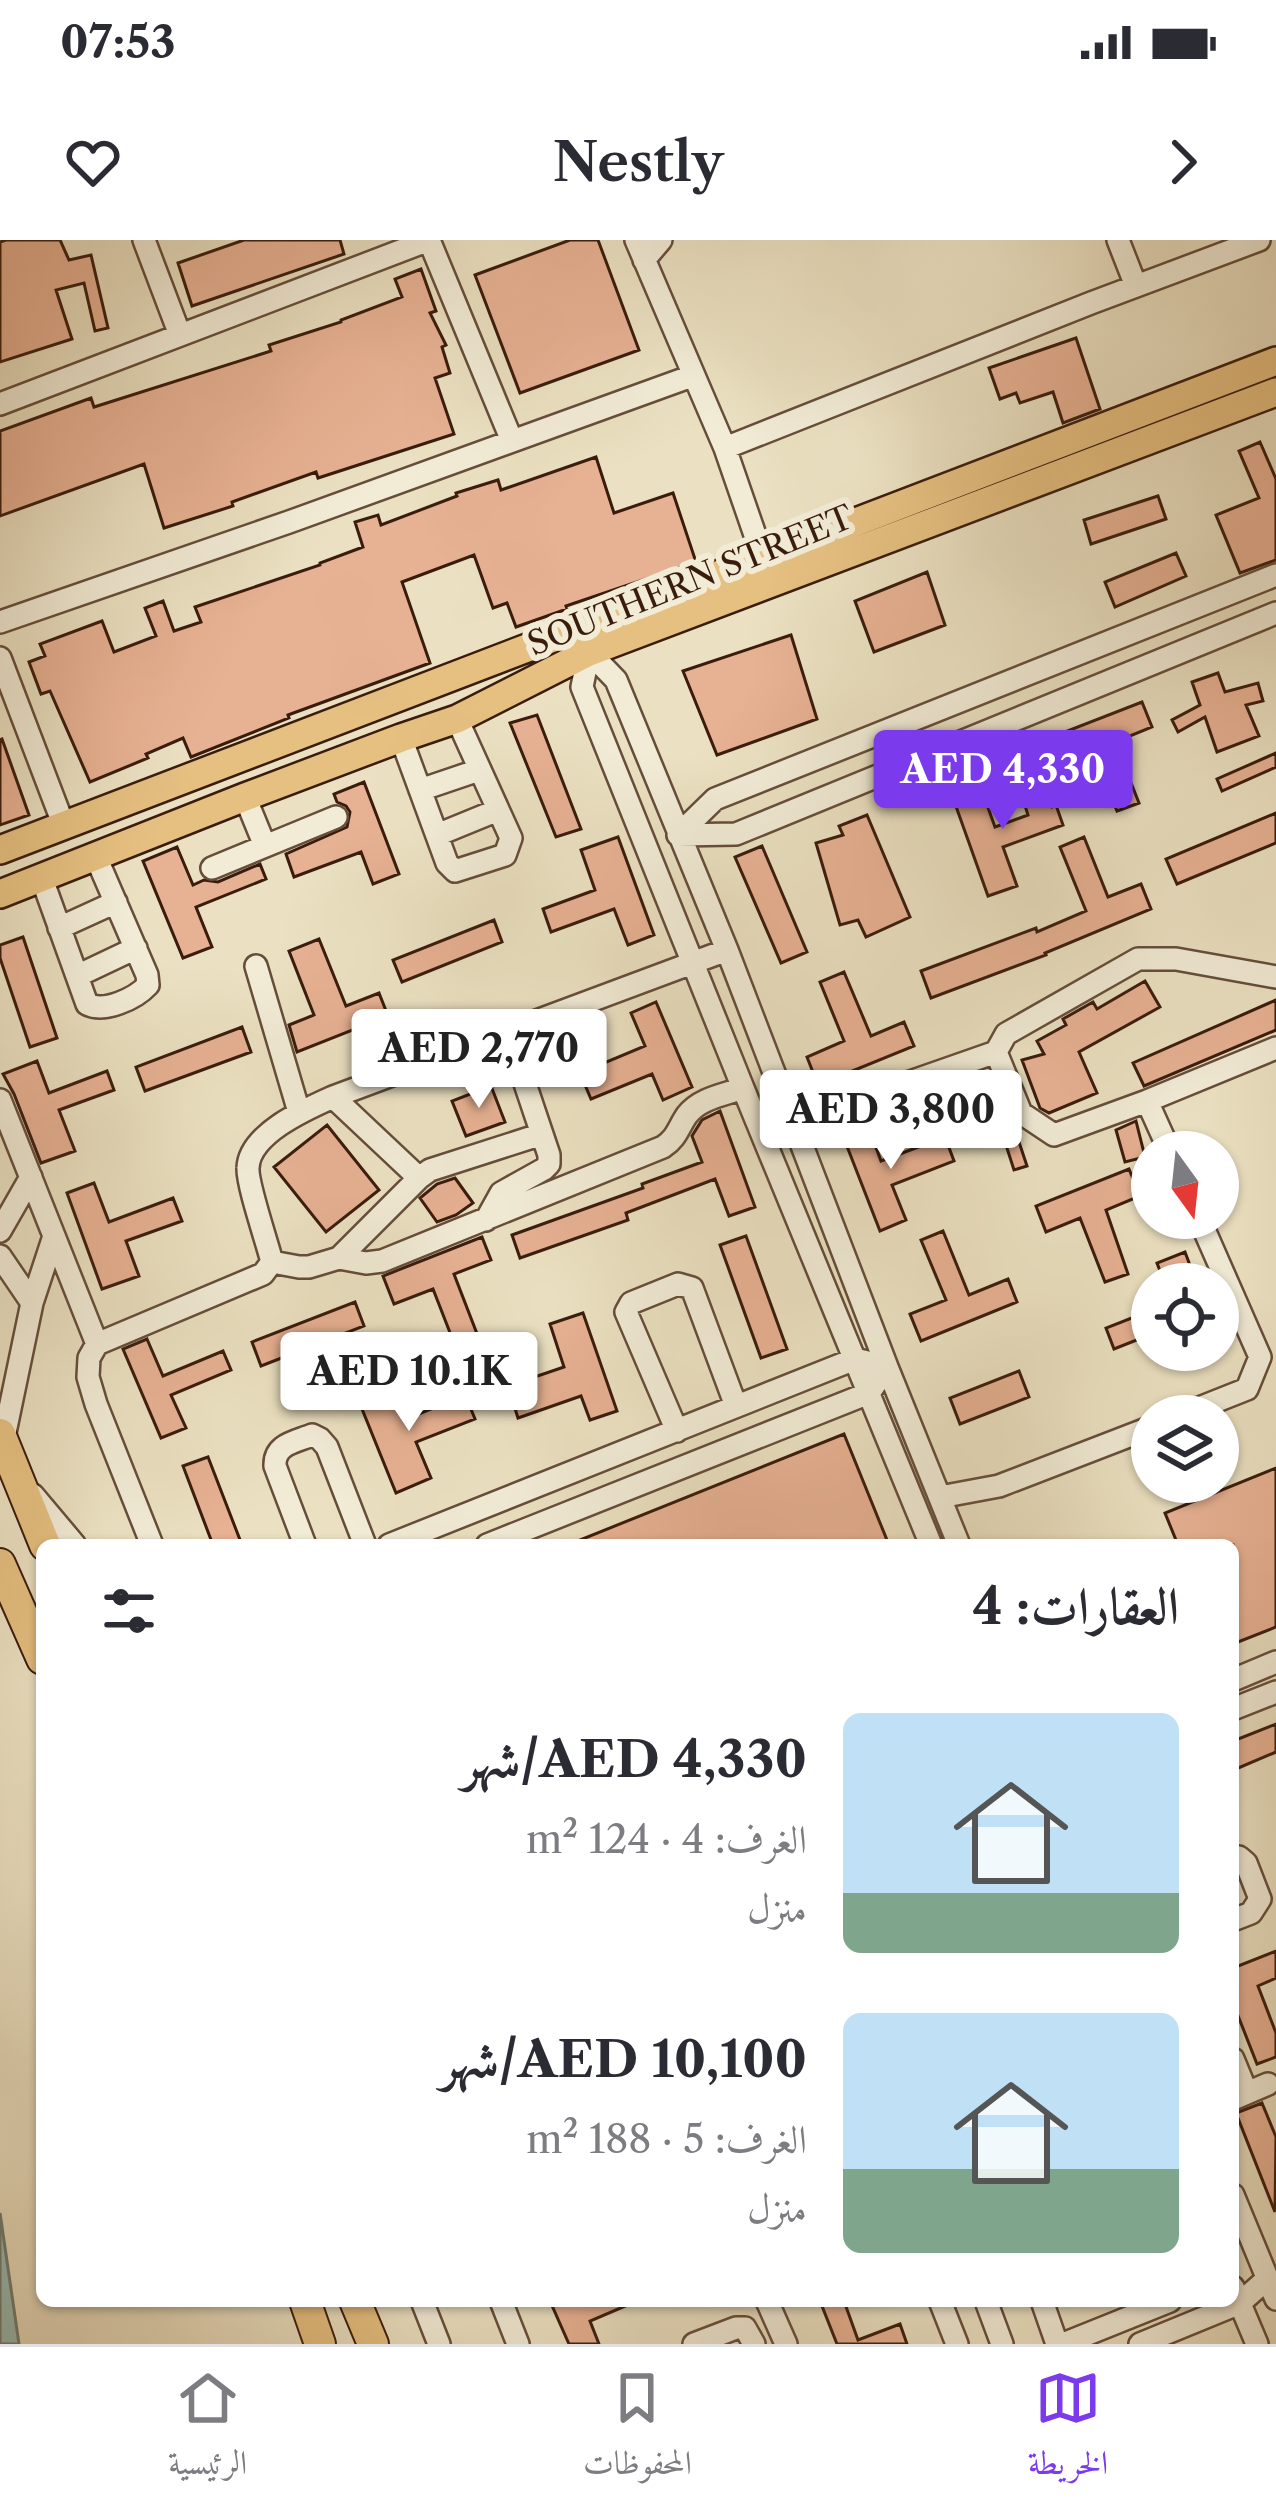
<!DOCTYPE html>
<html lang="ar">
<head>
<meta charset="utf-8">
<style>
	body { margin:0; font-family:"Libre Caslon Text",Amiri,serif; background:#f7f7f7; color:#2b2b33; direction:rtl; height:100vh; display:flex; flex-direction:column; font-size:45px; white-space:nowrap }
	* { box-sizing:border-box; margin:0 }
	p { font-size:39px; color:#7c7c81 }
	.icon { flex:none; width:66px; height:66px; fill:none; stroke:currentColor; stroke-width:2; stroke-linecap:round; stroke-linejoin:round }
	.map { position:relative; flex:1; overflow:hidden; direction:ltr }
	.details { position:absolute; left:36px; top:1299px; width:1203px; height:768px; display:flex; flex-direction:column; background:#fff; border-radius:18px; box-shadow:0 3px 9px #0004; direction:rtl }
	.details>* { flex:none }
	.needle { width:78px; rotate:165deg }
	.fabs { position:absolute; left:1131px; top:891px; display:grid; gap:24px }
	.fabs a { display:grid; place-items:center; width:108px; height:108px; border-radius:50%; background:#fff; box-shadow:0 3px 9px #0004; font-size:60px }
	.price { position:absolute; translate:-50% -102px; padding:0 27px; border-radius:12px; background:#fff; color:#222; font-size:39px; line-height:78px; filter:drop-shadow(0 3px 6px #0008) }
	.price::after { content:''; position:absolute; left:50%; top:72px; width:36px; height:27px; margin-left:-18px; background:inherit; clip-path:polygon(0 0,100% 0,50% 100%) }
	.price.on { background:#7c3aed; color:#fff }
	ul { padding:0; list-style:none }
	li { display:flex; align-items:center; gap:36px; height:300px; padding:0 60px }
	li span { display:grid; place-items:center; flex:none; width:336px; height:240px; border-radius:18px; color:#555 }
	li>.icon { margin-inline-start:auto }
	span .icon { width:144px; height:144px; fill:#fffc; stroke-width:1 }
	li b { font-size:51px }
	h2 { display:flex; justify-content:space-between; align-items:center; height:144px; padding:0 60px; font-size:51px }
	.status { display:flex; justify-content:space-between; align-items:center; height:84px; padding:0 60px; background:#fff; direction:ltr }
	.status svg { height:33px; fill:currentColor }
	header { display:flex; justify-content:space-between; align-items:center; height:156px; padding:0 60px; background:#fff; font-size:54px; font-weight:600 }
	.dock { display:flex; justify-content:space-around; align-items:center; height:168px; border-top:3px solid #e1e1e2; background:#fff; font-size:33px; color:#7c7c81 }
	.dock a { display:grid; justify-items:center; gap:6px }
	.dock .on { color:#7c3aed }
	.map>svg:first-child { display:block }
	.water { fill:#98bdb5; stroke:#727d72; stroke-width:3 }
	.building { fill:#e7b193; stroke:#3a1c0d; stroke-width:3 }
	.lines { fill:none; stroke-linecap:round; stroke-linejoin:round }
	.minor-casing { stroke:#664d3a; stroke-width:26 }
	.major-casing { stroke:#3a1c0d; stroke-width:32 }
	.highway-casing { stroke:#3a1c0d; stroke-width:34 }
	.minor { stroke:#f2ecd7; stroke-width:21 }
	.major { stroke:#e6c081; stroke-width:27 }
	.highway { stroke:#e6c081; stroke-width:30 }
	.labels { text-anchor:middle; stroke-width:12; stroke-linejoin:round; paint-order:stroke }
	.street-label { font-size:33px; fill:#3a1c0d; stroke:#f2ecd7 }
</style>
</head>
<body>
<div class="status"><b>07:53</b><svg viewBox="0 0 49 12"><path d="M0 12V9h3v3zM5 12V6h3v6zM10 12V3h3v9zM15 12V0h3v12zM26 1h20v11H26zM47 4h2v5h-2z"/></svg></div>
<header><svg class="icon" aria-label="forward" viewBox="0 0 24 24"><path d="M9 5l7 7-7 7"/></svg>Nestly<svg class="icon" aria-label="heart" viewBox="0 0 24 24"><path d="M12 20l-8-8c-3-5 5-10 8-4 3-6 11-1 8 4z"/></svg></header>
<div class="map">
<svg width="1276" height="2104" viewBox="0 0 1276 2104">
	<rect width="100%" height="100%" fill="#ebe1c2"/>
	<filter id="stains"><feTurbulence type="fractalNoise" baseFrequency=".00167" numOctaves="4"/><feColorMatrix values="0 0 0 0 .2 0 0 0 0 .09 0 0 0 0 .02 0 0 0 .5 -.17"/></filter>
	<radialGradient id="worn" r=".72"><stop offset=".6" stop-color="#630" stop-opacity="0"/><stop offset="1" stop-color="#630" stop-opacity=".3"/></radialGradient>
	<path class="water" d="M0,1973L19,2104H0Z"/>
	<path class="building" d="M6,0H60L69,20L91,15L108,88L95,91L84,43L56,50L72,99L0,122V2Z
		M244,0H340L344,14L192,66L178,23Z
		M570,0H598L639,110L520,153L475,35Z
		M421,29L436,71L430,73L446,105L442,107L450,133L435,138L454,194L318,238L316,232L232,262L233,266L164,288L144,224L0,276V191L91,158L94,167L271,111L269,105L341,82V80L402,57L395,39Z
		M1076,98L1100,169L1063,183L1053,152L1020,163L1016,153L1000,159L989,128Z
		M1260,202L1276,239V320L1240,333L1216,275L1259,258L1239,211Z
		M596,217L614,273L673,253L696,322L566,366L567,369L516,387L507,363L493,368L474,315L402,342L430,423L288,475L289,478L191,517L183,498L146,514L148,518L90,542L50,451L41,454L29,422L45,416L40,404L102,381L114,412L156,396L145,368L163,361L174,391L201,382L195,367L320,325V323L363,307L355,282L378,275L381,285L457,256L456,253L498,240L501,250Z
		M1158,256L1166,279L1091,304L1084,280Z
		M1176,313L1186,336L1115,367L1105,342Z
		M927,332L945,385L874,412L855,361Z
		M791,395L817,479L717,515L683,431Z
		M1218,433L1225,452L1258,443L1263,461L1246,465L1259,496L1217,512L1205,477L1178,492L1172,480L1200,465L1192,442Z
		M1142,462L1152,487L1115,502L1139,563L1117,571L1093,512L1054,527L1044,500Z
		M537,475L581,589L556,597L510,483Z
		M2,499L29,575L0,585V500Z
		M1276,513V527L1222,551L1217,539Z
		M364,542L399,634L373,644L361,612L294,637L286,614L347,587L350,572L346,566L337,562L334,554Z
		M1044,542L1052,567L1056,565L1063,585L1003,607L1017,646L988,656L953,558L981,548L995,587L1028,575L1020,550Z
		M1276,573V603L1177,644L1166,619Z
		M867,575L910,677L866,697L858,680L840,685L816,603L843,595L839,586Z
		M618,597L654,695L628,705L614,669L551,692L543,669L595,650L581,610Z
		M1084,597L1108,657L1141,644L1151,669L1045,713L1046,715L931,758L921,731L1036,688L1037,692L1086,671L1060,607Z
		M762,606L807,712L781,723L735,617Z
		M177,607L193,645L204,640L218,642L260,624L266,639L196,667L212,707L183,718L143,621Z
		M494,680L502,702L402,742L393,720Z
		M23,697L57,798L30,807L0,718V705Z
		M319,699L346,766L379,753L388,776L297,812L289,785L314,775L289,711Z
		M844,732L871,796L904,782L914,806L818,845L807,817L844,801L820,742Z
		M1145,741L1160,767L1079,812L1097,853L1049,873L1040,868L1022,820L1044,814L1037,801L1066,785L1063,779L1093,762L1097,769Z
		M1276,760V790L1144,846L1133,823Z
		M656,762L692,847L663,860L652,834L591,859L580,833L645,806L631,773Z
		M242,787L251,812L145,851L136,827Z
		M37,821L49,853L107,831L114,850L59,870L75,911L41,923L14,854L3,834Z
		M491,846L505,882L466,896L452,861Z
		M1002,865L1008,880L1014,887L1027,926L1014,930L994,868Z
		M720,871L755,967L729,976L715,939L626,973L628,980L520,1018L512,995L643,948L642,944L702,922L692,896L702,880Z
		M1136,881L1145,917L1125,922L1116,890Z
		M327,885L379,950L326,992L274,927Z
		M868,886L881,921L945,897L954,921L892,945L906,980L880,991L843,896Z
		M1129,929L1140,956L1106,970L1128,1034L1105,1042L1080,978L1046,992L1036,966Z
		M455,938L473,963L456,975L437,982L420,958L437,944Z
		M94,943L109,982L173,958L182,981L126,1001L139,1036L102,1049L67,953Z
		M943,991L969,1055L1008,1039L1017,1062L921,1101L910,1074L946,1060L921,1000Z
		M746,996L787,1109L761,1118L720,1005Z
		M482,997L491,1020L454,1034L479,1099L456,1108L433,1049L394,1064L383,1036Z
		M1185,1012L1197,1044H1165L1157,1023Z
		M355,1062L364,1086L261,1126L252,1102Z
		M1152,1070V1094L1114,1109L1106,1088Z
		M583,1073L617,1171L590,1180L581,1156L518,1178L508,1146L564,1127L550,1084Z
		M147,1099L163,1136L223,1111L231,1130L171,1155L186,1188L161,1198L123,1109Z
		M1019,1131L1029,1157L960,1184L950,1158Z
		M384,1149L409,1178L465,1155L475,1179L416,1202L431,1238L396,1253L358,1159Z
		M844,1194L889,1305H570V1304Z
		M208,1217L242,1305H213L183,1226Z
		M1276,1228V1387L1233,1404V1305H1178L1165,1273Z
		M1276,1484V1512L1236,1529L1233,1522V1501Z
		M1276,1711V1738L1258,1746L1276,1793V1817L1257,1824L1233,1763V1728Z
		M1262,1863L1276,1897L1275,1972L1236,1873Z
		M550,2061H637L590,2081L599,2104H569Z
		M820,2061H844L858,2100L900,2084L907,2104H837Z"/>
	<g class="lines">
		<g class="minor-casing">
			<path id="minor" d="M144,0L180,95
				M636,0L725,208L763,318
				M1118,0L1136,46
				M644,20L661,0
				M0,164L429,0L512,201
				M725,208L1091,63L1259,0
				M0,382L289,282L692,136
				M589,412L616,440L727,710L887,1127L959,1305
				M589,412L582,447L743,848L931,1305
				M0,418L64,586
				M401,498L447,623L455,631L505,615L511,598L457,479
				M420,550L479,530
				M245,557L265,606
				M437,595L498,570
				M678,595L715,559L1276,335
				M678,595L736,594L1276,373
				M212,628L336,577
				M42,639L87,764C104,773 135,759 148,745L147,735L96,617
				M59,688L116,662
				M256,726L299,872
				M77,736L136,708
				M996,812L1021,873L1054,895L1147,861L1170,912
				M333,857L419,938
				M0,860L97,1104
				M1147,861L1276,808
				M793,883L996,812L1006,794L1138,719H1176L1276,737
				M486,980L501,953L544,929L549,924V915L507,790
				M0,991L31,937
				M0,1016L32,1063
				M339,1018L419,938L430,930L542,894
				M272,1022C267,1002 247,944 248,928C249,894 306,869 333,857L727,710
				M272,1022L299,1027H309L339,1018L366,1023L382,1021L663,907C677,898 678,888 687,875C700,858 724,855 743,848
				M1179,1176L1247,1149L1260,1117L1199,978
				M677,1191L626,1072L631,1063L678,1044L692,1048L736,1166
				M3,1202L32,1063L54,996
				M33,1255L75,1305
				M940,1257L999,1246L1152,1187
				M152,1305L96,1164L88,1137L89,1118L97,1104L263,1034L272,1022
				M305,1305L275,1226C274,1204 295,1202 312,1195L320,1199L327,1207L365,1305
				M389,1305L855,1119L887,1127L869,1153L487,1305
				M1233,1440L1276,1422
				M1233,1469L1276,1452
				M1233,1619L1239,1617L1246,1623L1260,1659L1251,1673L1233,1680
				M1233,1819L1247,1853
				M1233,1859L1268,1844
				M1233,1955L1276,2059
				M1233,2047L1257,2104
				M422,2061L439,2104
				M501,2061L518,2104
				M767,2061L786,2104
				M940,2061L957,2104
				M986,2061L1002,2104
				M1042,2061L1057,2104
				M694,2104L736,2088H745L754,2104
				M1063,2104L1170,2061
				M1140,2104L1240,2063L1267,2039"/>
		</g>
		<g class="major-casing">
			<path id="major" d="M0,610L1276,121
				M0,654L245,557L401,498L457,479L589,412L1276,152"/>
		</g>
		<g class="highway-casing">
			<path id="highway" d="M0,1194L45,1305
				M0,1324L42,1419
				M305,2061L320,2104
				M355,2061L373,2104"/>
		</g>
		<use href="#minor" class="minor"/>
		<use href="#major" class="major"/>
		<use href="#highway" class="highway"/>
	</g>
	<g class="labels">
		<g class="street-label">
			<text transform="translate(690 340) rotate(-22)" y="12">SOUTHERN STREET</text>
		</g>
	</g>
	<rect width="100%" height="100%" filter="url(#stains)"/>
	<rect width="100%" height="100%" fill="url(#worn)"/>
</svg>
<div class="fabs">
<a><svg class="needle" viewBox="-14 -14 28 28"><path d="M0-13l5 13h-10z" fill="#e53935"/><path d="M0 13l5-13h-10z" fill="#7c7c81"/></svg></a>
<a><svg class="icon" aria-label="locate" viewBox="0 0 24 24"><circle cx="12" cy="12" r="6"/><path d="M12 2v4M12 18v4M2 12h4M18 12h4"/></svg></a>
<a><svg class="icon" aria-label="layers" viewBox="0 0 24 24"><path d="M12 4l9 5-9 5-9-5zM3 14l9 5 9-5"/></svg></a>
</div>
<b class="price on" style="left:1003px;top:592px">AED 4,330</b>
<b class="price" style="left:479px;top:871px">AED 2,770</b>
<b class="price" style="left:891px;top:932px">AED 3,800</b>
<b class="price" style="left:409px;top:1194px">AED 10.1K</b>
<section class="details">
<h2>العقارات: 4<svg class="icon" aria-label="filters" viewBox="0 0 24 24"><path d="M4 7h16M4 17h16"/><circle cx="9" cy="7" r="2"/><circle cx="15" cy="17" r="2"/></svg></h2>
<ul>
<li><span style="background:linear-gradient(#bfe0f5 75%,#7fa58c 0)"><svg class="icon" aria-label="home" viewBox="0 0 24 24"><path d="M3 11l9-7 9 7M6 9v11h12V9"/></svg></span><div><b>AED 4,330/شهر</b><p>الغرف: 4 · 124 m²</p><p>منزل</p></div></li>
<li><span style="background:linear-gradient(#bfe0f5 65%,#7fa58c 0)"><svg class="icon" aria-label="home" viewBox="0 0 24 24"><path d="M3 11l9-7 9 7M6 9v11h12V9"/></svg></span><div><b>AED 10,100/شهر</b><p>الغرف: 5 · 188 m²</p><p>منزل</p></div></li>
</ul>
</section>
</div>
<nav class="dock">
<a class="on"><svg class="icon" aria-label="map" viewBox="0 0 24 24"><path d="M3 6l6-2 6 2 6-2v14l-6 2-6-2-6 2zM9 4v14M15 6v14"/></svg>الخريطة</a>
<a><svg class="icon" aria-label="saved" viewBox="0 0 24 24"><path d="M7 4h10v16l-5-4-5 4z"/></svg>المحفوظات</a>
<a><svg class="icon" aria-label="home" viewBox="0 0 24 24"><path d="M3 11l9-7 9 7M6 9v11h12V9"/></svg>الرئيسية</a>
</nav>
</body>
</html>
